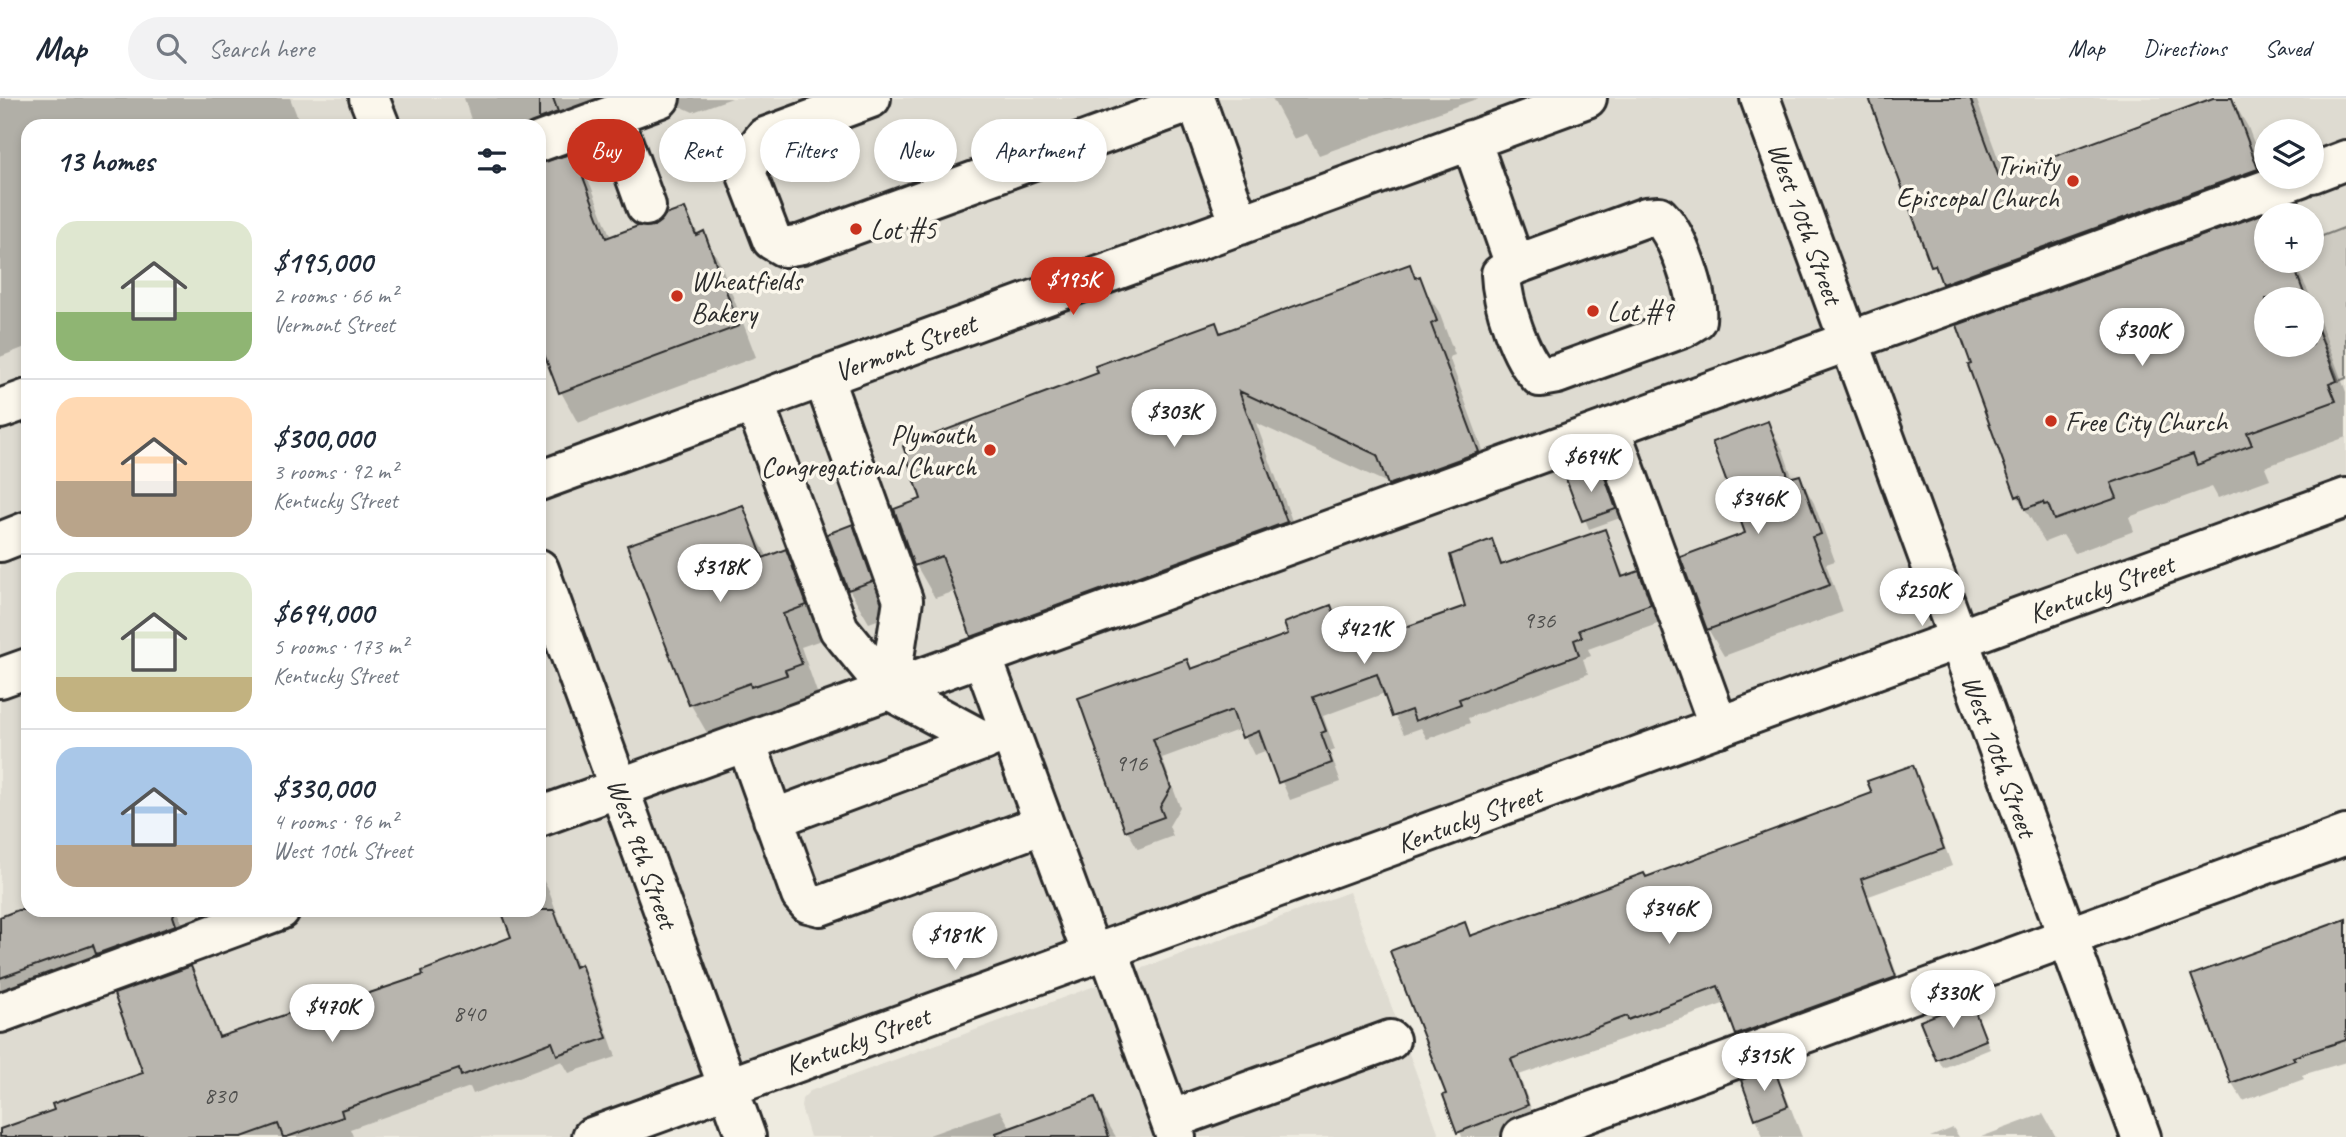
<!DOCTYPE html>
<html lang="en">
<head>
<meta charset="utf-8">
<style>
	body { margin:0; font-family:Caveat,sans-serif; background:#f2f2f3; color:#1f2937; height:100vh; display:flex; flex-direction:column; font-size:26px; white-space:nowrap }
	* { box-sizing:border-box; margin:0 }
	p { font-size:23px; color:#747a83 }
	.icon { flex:none; width:38px; height:38px; fill:none; stroke:currentColor; stroke-width:2; stroke-linecap:round; stroke-linejoin:round }
	.map { position:relative; flex:1; overflow:hidden }
	.side { position:absolute; left:21px; top:21px; width:525px; height:798px; display:flex; flex-direction:column; background:#fff; border-radius:21px; box-shadow:0 4px 10px #0003 }
	.side>* { flex:none }
	.guide { position:absolute; left:567px; top:21px; width:665px; height:63px; display:flex; gap:14px }
	.fabs { position:absolute; left:2254px; top:21px; display:grid; gap:14px }
	.fabs a { display:grid; place-items:center; width:70px; height:70px; border-radius:50%; background:#fff; box-shadow:0 4px 10px #0003; font-size:35px }
	.price { position:absolute; translate:-50% -60px; padding:0 16px; border-radius:24px; background:#fff; color:#222; font-size:23px; line-height:46px; filter:drop-shadow(0 2px 4px #0008) }
	.price::after { content:''; position:absolute; left:50%; top:42px; width:21px; height:16px; margin-left:-10px; background:inherit; clip-path:polygon(0 0,100% 0,50% 100%) }
	.price.on { background:#c8321e; color:#fff }
	ul { padding:0; list-style:none }
	li { display:flex; align-items:center; gap:21px; height:175px; padding:0 35px }
	li+li { border-top:2px solid #e0e1e3 }
	li span { display:grid; place-items:center; flex:none; width:196px; height:140px; border-radius:21px; color:#555 }
	li>.icon { margin-inline-start:auto }
	span .icon { width:84px; height:84px; fill:#fffc; stroke-width:1 }
	li b { font-size:30px }
	h2 { display:flex; justify-content:space-between; align-items:center; height:84px; padding:0 35px; font-size:30px }
	.tag { padding:0 24px; border-radius:32px; background:#fff; box-shadow:0 4px 10px #0003; font-size:24px; line-height:63px }
	.tag.on { background:#c8321e; color:#fff }
	header { display:flex; align-items:center; gap:42px; box-sizing:border-box; height:98px; padding:0 35px; background:#fff; border-bottom:2px solid #e0e1e3 }
	header strong { font-size:33px }
	nav { display:flex; gap:38px; margin-inline-start:auto; font-size:24px }
	.search { width:490px; height:63px; background:#f2f2f3; display:flex; align-items:center; gap:18px; box-sizing:border-box; padding:0 24px; border-radius:38px; color:#747a83; font-size:26px }
	.map>svg:first-child { display:block }
	.built { fill:#dedbd1; fill-rule:evenodd }
	.green { fill:#cecbc2; stroke:#7c7b76; stroke-width:2 }
	.shadow { fill:#0003 }
	.building { fill:#b8b5ae; stroke:#2b2b2b; stroke-width:2 }
	.lines { fill:none; stroke-linecap:round; stroke-linejoin:round }
	.minor-casing { stroke:#2b2b2b; stroke-width:44 }
	.major-casing { stroke:#2b2b2b; stroke-width:44 }
	.minor { stroke:#fbf7ec; stroke-width:38 }
	.major { stroke:#fbf7ec; stroke-width:38 }
	.poi-dot { fill:#c8321e; stroke:#fbf7ec; stroke-width:2.5 }
	.labels { text-anchor:middle; stroke-width:7; stroke-linejoin:round; paint-order:stroke }
	.number-label { font-size:24px; fill:#4e4e4c }
	.poi-label { font-size:28px; fill:#2b2b2b; stroke:#fbf7ec; text-anchor:start }
	.street-label { font-size:28px; fill:#2b2b2b; stroke:#fbf7ec }
</style>
</head>
<body>
<header>
<strong>Map</strong>
<div class="search"><svg class="icon" aria-label="search" viewBox="0 0 24 24"><circle cx="10" cy="10" r="6"/><path d="M15 15l6 6"/></svg>Search here</div>
<nav><a>Map</a><a>Directions</a><a>Saved</a></nav>
</header>
<div class="map">
<svg width="2346" height="1039" viewBox="0 0 2346 1039">
	<rect width="100%" height="100%" fill="#eeebe0"/>
	<filter id="ink" filterUnits="userSpaceOnUse"><feTurbulence type="fractalNoise" baseFrequency=".0143" numOctaves="2"/><feDisplacementMap in="SourceGraphic" scale="14" xChannelSelector="R" yChannelSelector="G"/><feConvolveMatrix kernelMatrix="1 2 1 2 8 2 1 2 1" color-interpolation-filters="sRGB"/></filter>
	<g filter="url(#ink)">
		<path class="built" d="M0,0H2346V400L592,1039H0ZM28,28H539V812H28ZM2266,33H2312V79H2266ZM2266,117H2312V163H2266ZM2266,201H2312V247H2266Z
			M1349,794L1440,1039H810L801,1009L802,1001L810,993Z"/>
		<path class="green" d="M2346,129V280L2339,283L2312,216V201H2306L2292,164L2312,163V142Z"/>
		<path class="shadow" d="M0,0H290L301,28H28V248L0,259Z
			M464,0H732L693,14L682,9L539,28H473Z
			M1272,0H1479L1319,57L1307,36L1294,41Z
			M1872,0H1976L2005,79L2218,0H2231L2248,29L2274,100L1952,201L1933,167Z
			M573,57L591,88L611,140L655,130L684,112L699,137L704,136L721,167L756,259L578,325L561,294L539,236V66Z
			M2252,122L2266,146V163H2293L2312,201H2266V247H2312V202L2346,294V339L2265,369L2270,381L2218,400L2212,389L2129,419L2134,433L2075,455L2063,437L2045,444L2017,398Z
			M1409,168L1439,214L1455,257L1449,259L1496,388L1409,420L1390,386L1256,325L1305,458L992,571L973,538L956,493L935,500L916,467L924,402L1100,277L1215,226L1221,236Z
			M1768,325L1783,352L1793,381L1799,379L1814,405L1835,463L1826,466L1843,514L1724,558L1708,531L1747,436Z
			M1600,370L1620,420L1589,431L1569,382Z
			M742,410L768,460L785,453L804,486L824,541L801,549L819,600L710,640L691,607L629,448Z
			M852,428L871,462L891,517L869,525L849,491Z
			M1604,433L1625,480L1638,475L1660,525L1588,551L1591,558L1583,561L1588,576L1468,620L1470,625L1427,641L1421,630L1404,636L1385,595L1323,618L1335,652L1330,654L1341,684L1290,702L1268,652L1254,657L1241,631L1162,660L1180,709L1169,728L1173,738L1138,751L1127,732L1080,601L1192,573L1291,537L1330,509L1347,546L1402,532L1467,509L1491,444L1504,468Z
			M1912,669L1922,686L1952,768L1869,798L1904,896L1747,953L1726,905L1519,977L1536,1024L1497,1039H1462L1448,997L1464,826L1472,839L1646,781L1874,696Z
			M539,775L548,791L578,870L581,869L591,887L616,959L569,975L562,963L473,996L470,989L350,1031L353,1038L350,1039H0V1032L145,976L191,870L221,940L308,918L426,878L513,840L503,812H539Z
			M28,810L177,812L194,860L0,920V820Z
			M2346,824V964L2302,977L2304,981L2243,1003L2232,985L2193,878Z
			M1971,906L1990,951L1943,970L1938,961Z
			M1773,972L1783,990L1802,1039H1763L1743,983Z
			M1094,1001L1116,1039L929,1037L1000,1012L1011,1031Z
			M2043,1016L2056,1039H1981Z
			M1953,1030L1959,1039H1930Z"/>
		<path class="building" d="M539,0H553L558,14L539,21Z
			M1869,0H1970L1999,79L2213,0H2232L2258,71L1942,186L1935,167L1931,168Z
			M574,55L606,140L638,128H654L665,117L685,110L696,137L704,133L739,228L559,295L539,243V65Z
			M2273,112L2275,117H2266V163H2292L2306,201H2266V247H2312V216L2337,283L2329,286L2336,303L2247,335L2252,347L2197,367L2193,356L2111,385L2117,400L2054,422L2048,406L2044,407L2043,404L2025,411L2020,397L2016,399L1968,267L1971,266L1957,227Z
			M1410,166L1415,180L1420,178L1437,223L1431,226L1479,354L1388,387L1377,357L1239,293L1287,424L971,539L942,458L914,468L894,411L921,401L903,348L1098,275L1095,268L1216,224L1220,235Z
			M1768,323L1789,380L1800,377L1821,436L1812,439L1830,487L1707,532L1680,459L1745,435L1712,344Z
			M1601,368L1616,411L1582,423L1566,381Z
			M743,407L763,460L786,451L807,507L783,516L802,566L785,572L787,577L751,589L750,585L689,607L627,447Z
			M853,426L873,483L848,492L827,436Z
			M1605,431L1622,479L1639,473L1651,506L1579,532L1582,539L1574,542L1579,557L1459,601L1461,606L1415,623L1411,612L1392,619L1377,576L1313,599L1326,633L1321,635L1332,665L1278,685L1259,633L1242,640L1232,612L1153,641L1171,690L1160,709L1164,719L1125,733L1078,600L1187,561L1191,571L1288,536L1284,525L1331,507L1345,545L1401,527L1403,530L1465,508L1450,457L1492,441L1501,467Z
			M1913,667L1944,751L1861,781L1896,879L1736,937L1718,888L1628,922L1627,918L1511,961L1528,1007L1457,1035L1443,997L1446,996L1390,853L1465,824L1470,838L1644,775L1646,779L1872,695L1867,683Z
			M18,812H176L173,818L176,827L96,856L93,847L0,880V819Z
			M501,812H554L575,869L581,866L607,940L557,957L552,944L461,978L459,971L341,1012L343,1019L287,1039H283L278,1026L242,1039H0V1031L54,1012L52,1006L143,975L114,896L191,868L219,939L305,910L307,916L423,877L422,873L511,839Z
			M2346,821V942L2293,959L2295,962L2231,985L2191,877Z
			M1971,903L1986,942L1936,962L1920,923Z
			M1774,970L1788,1008L1755,1021L1741,982Z
			M1095,999L1109,1039H997L996,1035Z"/>
		<g class="lines">
			<g class="minor-casing">
				<path id="minor" d="M369,0L380,28
					M871,0L765,39L751,57L747,77L772,142L784,149L802,146L1195,3
					M1195,0L1240,127
					M1760,0L2141,1039
					M613,17L646,108
					M1471,42L1515,167
					M539,44L660,0
					M2312,75L2346,62
					M1659,118C1678,137 1699,196 1696,222L1683,230L1557,276L1540,279C1519,259 1502,204 1501,176L1515,167L1646,119Z
					M823,279L903,502L889,592
					M754,304L839,531L889,592L984,643
					M0,311L28,301
					M1610,330L1719,629
					M539,383L1587,0
					M0,444L28,433
					M539,471L728,989
					M982,558L1092,856
					M0,580L28,570
					M746,644L801,797L808,805L820,808L1044,726
					M539,719L2301,79
					M773,721L998,637
					M1108,851L1176,1039
					M0,915L280,812
					M1170,1022L1390,942
					M1522,1039L2346,737"/>
			</g>
			<g class="major-casing">
				<path id="major" d="M728,989L746,1039
					M592,1039L2346,400"/>
			</g>
			<use href="#minor" class="minor"/>
			<use href="#major" class="major"/>
		</g>
	</g>
	<g class="poi-dot">
		<circle cx="2073" cy="83" r="7"/>
		<circle cx="856" cy="131" r="7"/>
		<circle cx="677" cy="198" r="7"/>
		<circle cx="1593" cy="213" r="7"/>
		<circle cx="2051" cy="323" r="7"/>
		<circle cx="990" cy="352" r="7"/>
	</g>
	<g class="labels">
		<g class="number-label">
			<text x="1539" y="530">936</text>
			<text x="1131" y="673">916</text>
			<text x="469" y="923">840</text>
			<text x="220" y="1005">830</text>
		</g>
		<g class="poi-label">
			<text x="2059" y="77" text-anchor="end">Trinity<tspan x="2059" dy="32">Episcopal Church</tspan></text>
			<text x="870" y="141">Lot #5</text>
			<text x="691" y="192">Wheatfields<tspan x="691" dy="32">Bakery</tspan></text>
			<text x="1607" y="223">Lot #9</text>
			<text x="2065" y="333">Free City Church</text>
			<text x="976" y="346" text-anchor="end">Plymouth<tspan x="976" dy="32">Congregational Church</tspan></text>
		</g>
		<g class="street-label">
			<text transform="translate(1806 125) rotate(70)" y="10">West 10th Street</text>
			<text transform="translate(905 249) rotate(-20)" y="10">Vermont Street</text>
			<text transform="translate(2101 490) rotate(-20)" y="10">Kentucky Street</text>
			<text transform="translate(2000 658) rotate(70)" y="10">West 10th Street</text>
			<text transform="translate(1469 720) rotate(-20)" y="10">Kentucky Street</text>
			<text transform="translate(643 755) rotate(70)" y="10">West 9th Street</text>
			<text transform="translate(857 942) rotate(-20)" y="10">Kentucky Street</text>
		</g>
	</g>
</svg>
<div class="fabs">
<a><svg class="icon" aria-label="layers" viewBox="0 0 24 24"><path d="M12 4l9 5-9 5-9-5zM3 14l9 5 9-5"/></svg></a>
<a>+</a>
<a>−</a>
</div>
<b class="price on" style="left:1073px;top:219px">$195K</b>
<b class="price" style="left:2142px;top:270px">$300K</b>
<b class="price" style="left:1174px;top:351px">$303K</b>
<b class="price" style="left:1591px;top:396px">$694K</b>
<b class="price" style="left:1758px;top:438px">$346K</b>
<b class="price" style="left:720px;top:506px">$318K</b>
<b class="price" style="left:1922px;top:530px">$250K</b>
<b class="price" style="left:1364px;top:568px">$421K</b>
<b class="price" style="left:1669px;top:848px">$346K</b>
<b class="price" style="left:955px;top:874px">$181K</b>
<b class="price" style="left:1953px;top:932px">$330K</b>
<b class="price" style="left:332px;top:946px">$470K</b>
<b class="price" style="left:1764px;top:995px">$315K</b>
<div class="guide">
<a class="tag on">Buy</a>
<a class="tag">Rent</a>
<a class="tag">Filters</a>
<a class="tag">New</a>
<a class="tag">Apartment</a>
</div>
<section class="side">
<h2>13 homes<svg class="icon" aria-label="filters" viewBox="0 0 24 24"><path d="M4 7h16M4 17h16"/><circle cx="9" cy="7" r="2"/><circle cx="15" cy="17" r="2"/></svg></h2>
<ul>
<li><span style="background:linear-gradient(#dfe7d0 65%,#8fb573 0)"><svg class="icon" aria-label="home" viewBox="0 0 24 24"><path d="M3 11l9-7 9 7M6 9v11h12V9"/></svg></span><div><b>$195,000</b><p>2 rooms · 66 m²</p><p>Vermont Street</p></div></li>
<li><span style="background:linear-gradient(#ffd9b3 60%,#b9a48a 0)"><svg class="icon" aria-label="home" viewBox="0 0 24 24"><path d="M3 11l9-7 9 7M6 9v11h12V9"/></svg></span><div><b>$300,000</b><p>3 rooms · 92 m²</p><p>Kentucky Street</p></div></li>
<li><span style="background:linear-gradient(#dfe7d0 75%,#c2b280 0)"><svg class="icon" aria-label="home" viewBox="0 0 24 24"><path d="M3 11l9-7 9 7M6 9v11h12V9"/></svg></span><div><b>$694,000</b><p>5 rooms · 173 m²</p><p>Kentucky Street</p></div></li>
<li><span style="background:linear-gradient(#a9c7e8 70%,#b9a48a 0)"><svg class="icon" aria-label="home" viewBox="0 0 24 24"><path d="M3 11l9-7 9 7M6 9v11h12V9"/></svg></span><div><b>$330,000</b><p>4 rooms · 96 m²</p><p>West 10th Street</p></div></li>
</ul>
</section>
</div>
</body>
</html>
